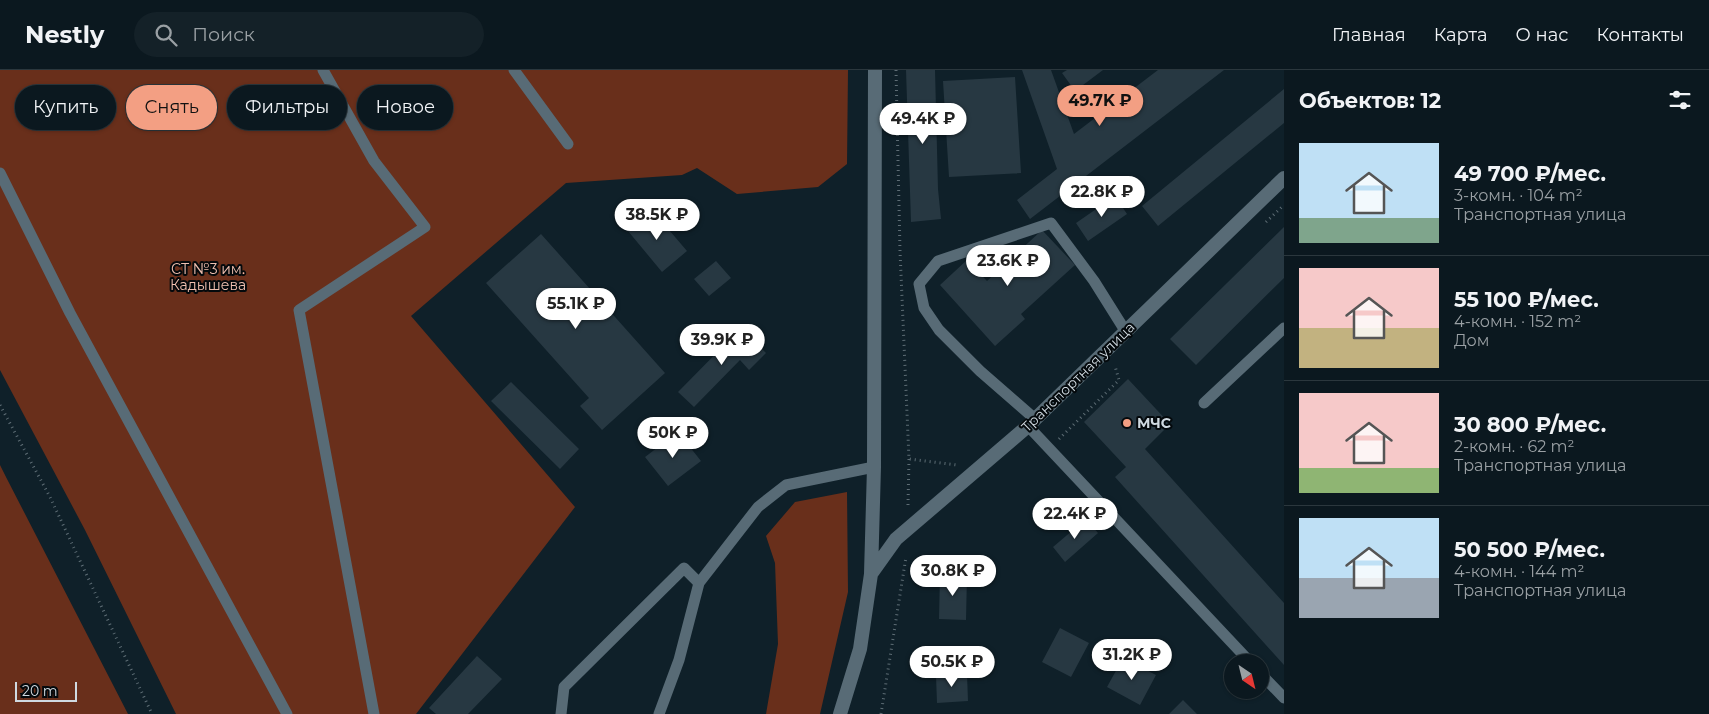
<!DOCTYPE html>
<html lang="ru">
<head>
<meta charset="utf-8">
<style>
	body { margin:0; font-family:Montserrat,sans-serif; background:#142128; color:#f1f3f6; height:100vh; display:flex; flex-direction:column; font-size:19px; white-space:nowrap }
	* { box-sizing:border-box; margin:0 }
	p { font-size:16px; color:#9aa0a4 }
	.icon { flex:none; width:28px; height:28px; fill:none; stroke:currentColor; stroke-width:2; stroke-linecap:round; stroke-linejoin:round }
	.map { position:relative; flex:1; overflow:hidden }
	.sheet { display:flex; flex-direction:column; background:#0b181f; width:425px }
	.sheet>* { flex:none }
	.hud { position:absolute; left:15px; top:15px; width:475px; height:45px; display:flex; gap:10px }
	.needle { width:32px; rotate:145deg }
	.fabs { position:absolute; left:1224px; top:584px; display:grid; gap:10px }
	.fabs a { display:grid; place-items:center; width:45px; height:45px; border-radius:50%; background:#0b181f; box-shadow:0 1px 4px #0004,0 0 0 1px #2b373d; font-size:25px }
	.scale { position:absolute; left:15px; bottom:12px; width:62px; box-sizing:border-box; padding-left:5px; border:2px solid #d0dae1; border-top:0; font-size:14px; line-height:18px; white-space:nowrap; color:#d0dae1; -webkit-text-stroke:4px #04090c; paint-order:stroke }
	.price { position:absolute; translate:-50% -42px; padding:0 11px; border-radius:18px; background:#fff; color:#222; font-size:16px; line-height:32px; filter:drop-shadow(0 1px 2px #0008) }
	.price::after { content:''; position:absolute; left:50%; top:30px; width:15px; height:11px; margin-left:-8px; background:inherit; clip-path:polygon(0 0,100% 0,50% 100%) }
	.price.selected { background:#f39f83; color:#111 }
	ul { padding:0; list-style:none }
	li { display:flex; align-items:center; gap:15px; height:125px; padding:0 15px }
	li+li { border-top:1px solid #2b373d }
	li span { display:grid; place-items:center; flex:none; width:140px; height:100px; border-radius:0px; color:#555 }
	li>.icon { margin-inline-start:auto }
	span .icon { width:60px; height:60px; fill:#fffc; stroke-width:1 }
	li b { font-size:21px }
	h2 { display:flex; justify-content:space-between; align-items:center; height:60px; padding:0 15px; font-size:21px }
	.chip { padding:0 18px; border-radius:22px; background:#0b181f; box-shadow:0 1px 4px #0004,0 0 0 1px #2b373d; font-size:18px; line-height:45px }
	.chip.selected { background:#f39f83; color:#111 }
	header { display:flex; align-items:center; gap:30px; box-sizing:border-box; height:70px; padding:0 25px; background:#0b181f; border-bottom:1px solid #2b373d }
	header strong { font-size:24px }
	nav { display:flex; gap:28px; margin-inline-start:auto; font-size:18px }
	.search { width:350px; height:45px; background:#142128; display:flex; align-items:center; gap:12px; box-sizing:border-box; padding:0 18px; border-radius:28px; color:#9aa0a4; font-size:19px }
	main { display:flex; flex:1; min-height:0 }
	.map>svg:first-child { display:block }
	.green { fill:#692f1b }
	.building { fill:#273842 }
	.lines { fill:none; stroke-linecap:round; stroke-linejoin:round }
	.path { stroke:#5e6d75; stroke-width:3; stroke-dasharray:1 4; stroke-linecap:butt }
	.service { stroke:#586b76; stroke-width:11 }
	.tertiary { stroke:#586b76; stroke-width:14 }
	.poi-dot { fill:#f39f83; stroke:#04090c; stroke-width:2 }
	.labels { text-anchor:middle; stroke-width:4; stroke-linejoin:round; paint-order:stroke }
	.park-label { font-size:14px; fill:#f0c0b0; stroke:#04090c }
	.street-label { font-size:14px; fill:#d0dae1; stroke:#04090c }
	.poi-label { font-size:14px; font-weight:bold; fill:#d0dae1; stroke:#04090c; text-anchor:start }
</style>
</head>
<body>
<header>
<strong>Nestly</strong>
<div class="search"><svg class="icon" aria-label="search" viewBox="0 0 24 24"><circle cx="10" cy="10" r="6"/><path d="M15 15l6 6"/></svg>Поиск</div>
<nav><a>Главная</a><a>Карта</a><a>О нас</a><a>Контакты</a></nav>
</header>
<main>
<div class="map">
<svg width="1284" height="644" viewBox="0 0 1284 644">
	<rect width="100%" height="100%" fill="#0f2029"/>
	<path class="green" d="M0,0H848L847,94L818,117L737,124L697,98L682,105L566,113L411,246L575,437L416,644H176L85,460L0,300Z
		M0,395L7,409L128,644H0Z
		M847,422L848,522L820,644H766L778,574L775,493L766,466L795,432Z"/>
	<path class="building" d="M906,0H935L938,119L941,149L911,152Z
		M1022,0H1051L1074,64L1158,0H1224L1030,149L1017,130L1057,99Z
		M1067,0H1103L1075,21L1062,3Z
		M1015,7L1021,103L949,107L943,11Z
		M1284,19V53L1158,156L1142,136Z
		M1115,126L1127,144L1088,171L1076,153Z
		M652,140L687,181L662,202L628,161Z
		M1284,157V208L1196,295L1170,269Z
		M1042,160L1075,195L1021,244L1025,249L995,276L940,215L967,190L987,211Z
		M541,164L665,303L602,360L580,336L589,328L486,213Z
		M716,191L731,208L709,226L694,209Z
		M741,258L766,283L749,300L740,290L694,337L678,322Z
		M1128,309L1170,354L1145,379L1284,533V595L1115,407L1126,397L1084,352Z
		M511,312L579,379L560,399L491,331Z
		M678,362L701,391L668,416L645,387Z
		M1086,449L1098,463L1065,492L1053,477Z
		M940,504L967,505L966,550L939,549Z
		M1060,558L1089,573L1071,607L1042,592Z
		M477,586L502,609L468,644H436L429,638Z
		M1123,588L1156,605L1140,635L1107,617Z
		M967,604L968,631L937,633L936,606Z
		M1183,630L1197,644H1169Z"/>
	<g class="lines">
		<path class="path" d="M896,0L900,181L909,389L957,395
			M1266,152L1284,135
			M0,335L50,427L152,644
			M1059,369L1119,310L1115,296
			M908,435L909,389
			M881,644L906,487"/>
		<path class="service" d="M323,0L374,91L425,157L299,240L374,644
			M514,0L568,74
			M0,103L70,243L287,644
			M1204,333L1284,258
			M1035,349L980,301L939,260L924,238L919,214L938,191L1051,153L1094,211L1126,262
			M1028,356L1250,592
			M1260,603L1284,628
			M561,644L564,617L684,498L699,513
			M659,644L679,590L699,513L758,437L786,415L874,397"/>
		<path class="tertiary" d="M871,504L896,469L1028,356L1284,108
			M840,644L860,579L871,504L874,397L875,0"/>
	</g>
	<circle class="poi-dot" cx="1127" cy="353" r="5"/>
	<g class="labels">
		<g class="park-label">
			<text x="208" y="204">СТ №3 им.<tspan x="208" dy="16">Кадышева</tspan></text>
		</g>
		<g class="street-label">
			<text transform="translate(1078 307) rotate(-44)" y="5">Транспортная улица</text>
		</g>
		<g class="poi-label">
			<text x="1137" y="358">МЧС</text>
		</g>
	</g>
</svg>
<div class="fabs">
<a><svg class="needle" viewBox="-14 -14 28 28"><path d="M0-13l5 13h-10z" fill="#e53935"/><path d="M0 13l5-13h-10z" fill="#9aa0a4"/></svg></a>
</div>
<div class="scale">20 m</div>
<b class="price selected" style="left:1100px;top:57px">49.7K ₽</b>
<b class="price" style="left:923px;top:75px">49.4K ₽</b>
<b class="price" style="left:1102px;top:148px">22.8K ₽</b>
<b class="price" style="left:657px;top:171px">38.5K ₽</b>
<b class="price" style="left:1008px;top:217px">23.6K ₽</b>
<b class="price" style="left:576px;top:260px">55.1K ₽</b>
<b class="price" style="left:722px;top:296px">39.9K ₽</b>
<b class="price" style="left:673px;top:389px">50K ₽</b>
<b class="price" style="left:1075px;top:470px">22.4K ₽</b>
<b class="price" style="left:953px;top:527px">30.8K ₽</b>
<b class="price" style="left:1132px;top:611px">31.2K ₽</b>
<b class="price" style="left:952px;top:618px">50.5K ₽</b>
<div class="hud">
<a class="chip">Купить</a>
<a class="chip selected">Снять</a>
<a class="chip">Фильтры</a>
<a class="chip">Новое</a>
</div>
</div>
<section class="sheet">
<h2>Объектов: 12<svg class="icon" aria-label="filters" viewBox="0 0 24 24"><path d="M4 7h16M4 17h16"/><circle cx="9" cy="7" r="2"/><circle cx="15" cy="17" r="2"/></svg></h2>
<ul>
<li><span style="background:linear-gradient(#bfe0f5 75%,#7fa58c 0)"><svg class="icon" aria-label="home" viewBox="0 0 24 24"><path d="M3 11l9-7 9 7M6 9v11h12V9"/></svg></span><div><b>49 700 ₽/мес.</b><p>3-комн. · 104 m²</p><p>Транспортная улица</p></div></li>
<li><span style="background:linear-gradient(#f6c9c9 60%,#c2b280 0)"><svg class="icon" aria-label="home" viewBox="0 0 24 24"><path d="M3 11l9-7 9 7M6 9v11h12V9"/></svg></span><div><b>55 100 ₽/мес.</b><p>4-комн. · 152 m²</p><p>Дом</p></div></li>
<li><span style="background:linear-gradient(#f6c9c9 75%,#8fb573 0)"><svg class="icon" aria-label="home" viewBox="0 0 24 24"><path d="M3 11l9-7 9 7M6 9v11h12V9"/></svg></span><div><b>30 800 ₽/мес.</b><p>2-комн. · 62 m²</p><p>Транспортная улица</p></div></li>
<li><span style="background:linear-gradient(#bfe0f5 60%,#9aa5b1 0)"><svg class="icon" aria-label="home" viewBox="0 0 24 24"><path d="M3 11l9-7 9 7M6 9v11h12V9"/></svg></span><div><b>50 500 ₽/мес.</b><p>4-комн. · 144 m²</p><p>Транспортная улица</p></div></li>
</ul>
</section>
</main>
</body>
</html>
